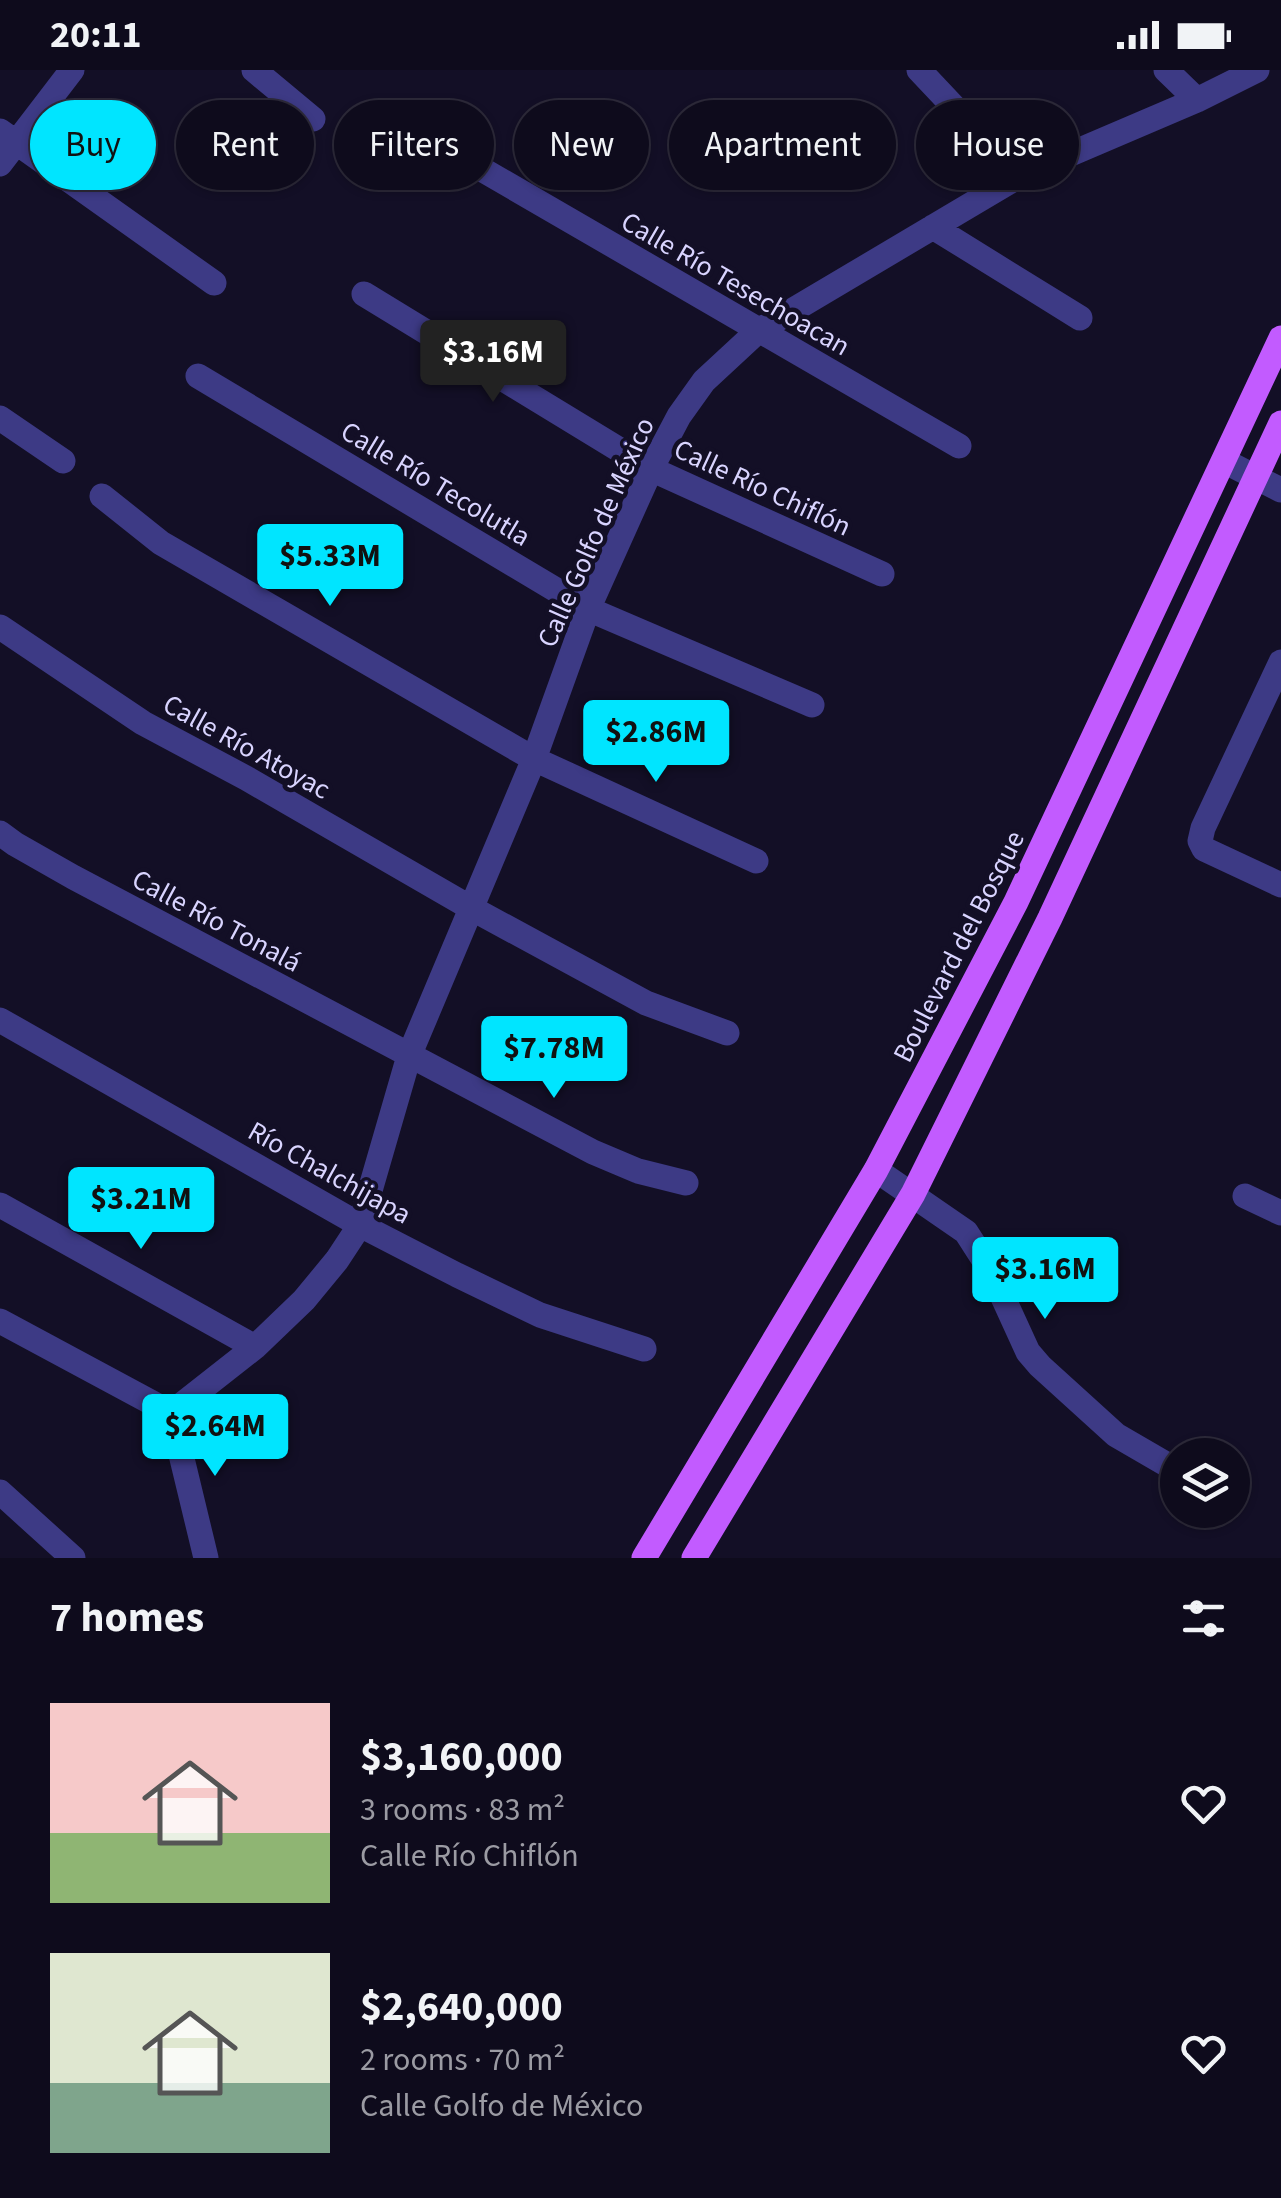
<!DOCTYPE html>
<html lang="en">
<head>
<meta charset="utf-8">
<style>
	body { margin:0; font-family:"Source Sans 3",sans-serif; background:#1c1929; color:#f1f3f6; height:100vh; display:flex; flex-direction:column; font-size:38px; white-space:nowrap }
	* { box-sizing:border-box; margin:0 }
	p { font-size:32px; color:#9b9ba3 }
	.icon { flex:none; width:55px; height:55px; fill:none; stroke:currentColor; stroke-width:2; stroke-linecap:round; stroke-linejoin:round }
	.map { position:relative; height:1488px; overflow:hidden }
	.sheet { display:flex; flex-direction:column; background:#0e0b1c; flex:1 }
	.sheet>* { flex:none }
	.banner { position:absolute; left:30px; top:30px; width:1222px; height:90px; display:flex; gap:20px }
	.controls { position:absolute; left:1160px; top:1368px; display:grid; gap:20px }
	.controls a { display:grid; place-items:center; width:90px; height:90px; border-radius:50%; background:#0e0b1c; box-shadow:0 2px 8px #0004,0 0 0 2px #2e2b3b; font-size:50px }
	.price { position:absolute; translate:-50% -85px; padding:0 22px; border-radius:10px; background:#00e5ff; color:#111; font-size:32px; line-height:65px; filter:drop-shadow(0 2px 5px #0008) }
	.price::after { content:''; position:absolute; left:50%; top:60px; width:30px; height:22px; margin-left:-15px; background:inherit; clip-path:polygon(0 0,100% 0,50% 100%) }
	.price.active { background:#222; color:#fff }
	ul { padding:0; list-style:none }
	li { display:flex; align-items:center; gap:30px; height:250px; padding:0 50px }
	li span { display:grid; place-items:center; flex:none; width:280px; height:200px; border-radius:0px; color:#555 }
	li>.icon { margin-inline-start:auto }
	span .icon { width:120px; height:120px; fill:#fffc; stroke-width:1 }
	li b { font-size:42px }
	h2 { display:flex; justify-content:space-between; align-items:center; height:120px; padding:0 50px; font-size:42px }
	.tag { padding:0 35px; border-radius:45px; background:#0e0b1c; box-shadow:0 2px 8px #0004,0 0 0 2px #2e2b3b; font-size:35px; line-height:90px }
	.tag.active { background:#00e5ff; color:#111 }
	.status { display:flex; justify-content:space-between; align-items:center; height:70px; padding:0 50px; background:#0e0b1c; direction:ltr }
	.status svg { height:28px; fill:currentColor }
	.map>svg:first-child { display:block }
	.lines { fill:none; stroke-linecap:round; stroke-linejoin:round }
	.minor { stroke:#3d3a85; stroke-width:25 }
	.major { stroke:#c25bff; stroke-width:25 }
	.labels { text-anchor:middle; stroke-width:9; stroke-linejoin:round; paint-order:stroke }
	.street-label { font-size:28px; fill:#d9d4ff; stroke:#130f26 }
</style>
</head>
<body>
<div class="status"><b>20:11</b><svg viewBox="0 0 49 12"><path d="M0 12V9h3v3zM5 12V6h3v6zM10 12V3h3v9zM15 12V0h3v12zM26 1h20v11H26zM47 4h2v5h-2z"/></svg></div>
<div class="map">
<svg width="1281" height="1488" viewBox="0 0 1281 1488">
	<rect width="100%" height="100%" fill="#130f26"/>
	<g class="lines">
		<path class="minor" d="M254,0L313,49
			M919,0L1019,106
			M1166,0L1197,30
			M0,61L214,213
			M0,94L72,0
			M483,100L959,376
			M933,157L1080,248
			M364,224L651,399L882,504
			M198,306L588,539L812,635
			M0,348L63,391
			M1224,391L1281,420
			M102,426L161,473L534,689L756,791
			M0,557L143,653L246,708L471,838L646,933L727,963
			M1281,592L1203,758L1200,771L1204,779L1281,815
			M0,763L15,774L73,807L593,1082L638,1101L686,1113
			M0,950L360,1155L457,1205L540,1245L644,1279
			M876,1100L966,1162L991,1201L1028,1282L1040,1296L1116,1365L1178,1401
			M1245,1126L1281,1143
			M0,1135L255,1277
			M0,1251L171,1343
			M171,1343L255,1277L304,1230L337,1190L360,1155L409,986L534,689L588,539L651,399L679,346L704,311L758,261L1019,106L1197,30L1257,0
			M171,1343L206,1488
			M0,1422L73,1488"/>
		<path class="major" d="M644,1488L876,1100L1016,832L1281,268
			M694,1488L913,1124L1050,848L1281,353"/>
	</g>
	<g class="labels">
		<g class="street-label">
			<text transform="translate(736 213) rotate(30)" y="10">Calle Río Tesechoacan</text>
			<text transform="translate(436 413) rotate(31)" y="10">Calle Río Tecolutla</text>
			<text transform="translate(763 417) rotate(25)" y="10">Calle Río Chiflón</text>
			<text transform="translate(595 462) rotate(-66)" y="10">Calle Golfo de México</text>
			<text transform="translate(247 676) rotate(29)" y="10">Calle Río Atoyac</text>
			<text transform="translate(217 850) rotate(28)" y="10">Calle Río Tonalá</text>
			<text transform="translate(958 876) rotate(-63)" y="10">Boulevard del Bosque</text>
			<text transform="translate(330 1102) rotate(29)" y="10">Río Chalchijapa</text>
		</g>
	</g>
</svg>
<div class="controls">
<a><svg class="icon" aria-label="layers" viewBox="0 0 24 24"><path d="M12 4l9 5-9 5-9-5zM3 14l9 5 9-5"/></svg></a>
</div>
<b class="price active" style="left:493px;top:335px">$3.16M</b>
<b class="price" style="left:330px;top:539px">$5.33M</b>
<b class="price" style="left:656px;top:715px">$2.86M</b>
<b class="price" style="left:554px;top:1031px">$7.78M</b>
<b class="price" style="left:141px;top:1182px">$3.21M</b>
<b class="price" style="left:1045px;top:1252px">$3.16M</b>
<b class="price" style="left:215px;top:1409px">$2.64M</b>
<div class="banner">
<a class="tag active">Buy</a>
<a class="tag">Rent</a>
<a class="tag">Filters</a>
<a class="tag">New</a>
<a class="tag">Apartment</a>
<a class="tag">House</a>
</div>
</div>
<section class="sheet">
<h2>7 homes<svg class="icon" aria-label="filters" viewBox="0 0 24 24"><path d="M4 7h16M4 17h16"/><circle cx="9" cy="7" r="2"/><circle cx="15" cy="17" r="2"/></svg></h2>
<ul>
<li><span style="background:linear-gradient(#f6c9c9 65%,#8fb573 0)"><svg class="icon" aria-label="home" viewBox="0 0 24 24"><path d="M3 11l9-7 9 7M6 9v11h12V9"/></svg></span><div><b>$3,160,000</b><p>3 rooms · 83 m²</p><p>Calle Río Chiflón</p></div><svg class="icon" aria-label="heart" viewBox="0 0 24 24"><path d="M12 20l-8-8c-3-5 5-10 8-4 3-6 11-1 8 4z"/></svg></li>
<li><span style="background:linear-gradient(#dfe7d0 65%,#7fa58c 0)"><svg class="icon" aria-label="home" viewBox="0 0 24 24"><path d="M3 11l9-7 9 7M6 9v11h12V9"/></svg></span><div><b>$2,640,000</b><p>2 rooms · 70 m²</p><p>Calle Golfo de México</p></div><svg class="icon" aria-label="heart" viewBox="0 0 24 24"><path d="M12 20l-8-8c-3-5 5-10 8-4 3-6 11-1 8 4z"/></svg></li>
</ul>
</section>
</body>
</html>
